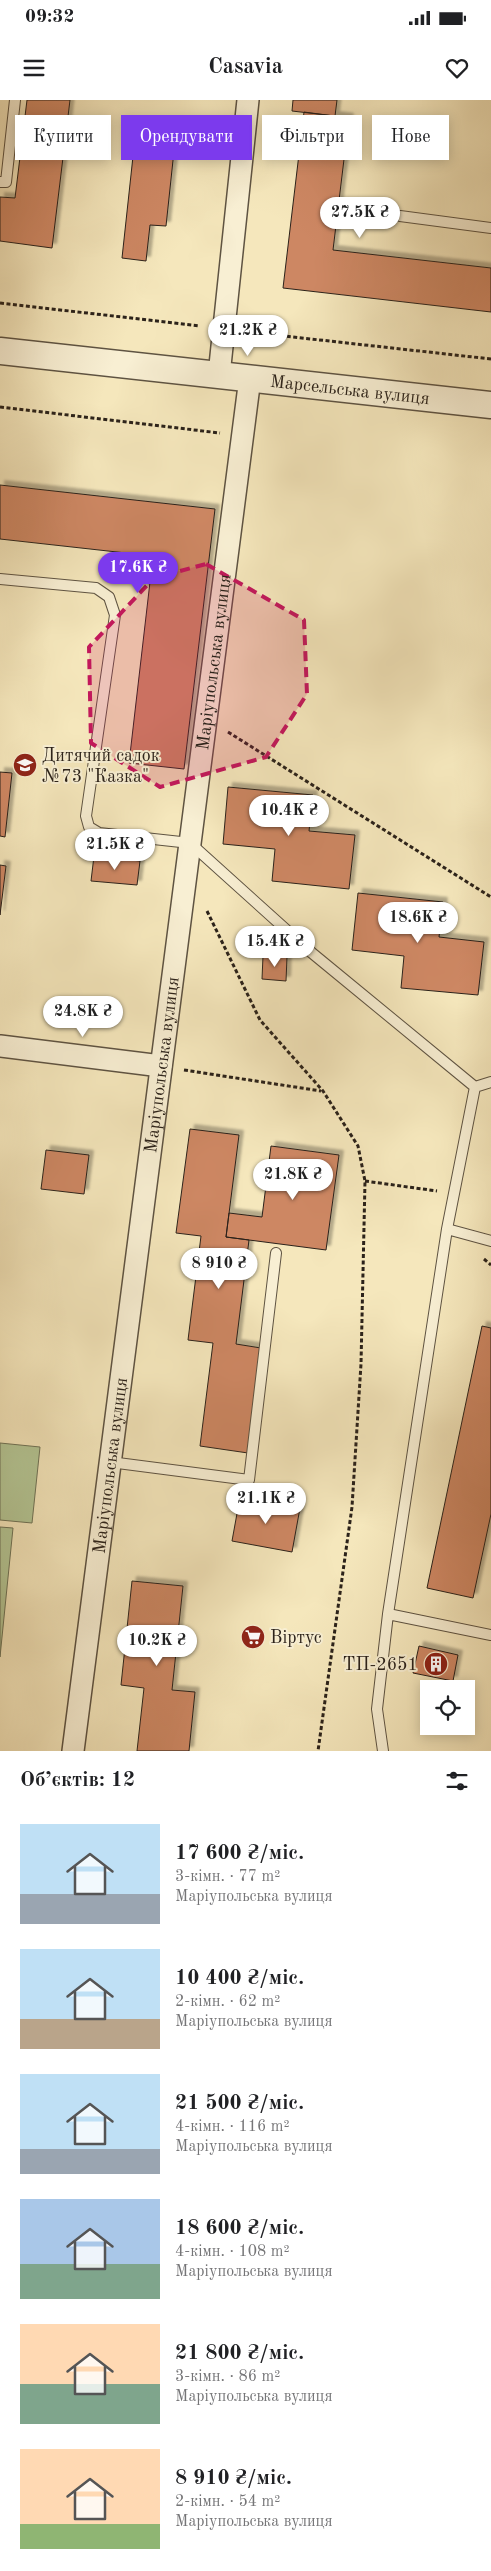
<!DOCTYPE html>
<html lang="uk">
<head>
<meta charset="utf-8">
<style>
	body { margin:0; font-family:"Old Standard TT",serif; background:#f2f2f2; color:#202124; height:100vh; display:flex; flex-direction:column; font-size:19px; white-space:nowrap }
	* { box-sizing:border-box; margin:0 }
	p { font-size:16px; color:#757577 }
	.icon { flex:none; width:28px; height:28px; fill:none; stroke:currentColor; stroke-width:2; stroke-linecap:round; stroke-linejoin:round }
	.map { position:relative; height:1651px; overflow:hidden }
	.drawer { display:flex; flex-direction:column; background:#fff; flex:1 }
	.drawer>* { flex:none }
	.top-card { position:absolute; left:15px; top:15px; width:461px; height:45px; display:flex; gap:10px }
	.buttons { position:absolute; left:420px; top:1580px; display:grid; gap:10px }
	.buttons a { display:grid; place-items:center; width:55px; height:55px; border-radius:0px; background:#fff; box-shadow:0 2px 12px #0003; font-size:25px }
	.price { position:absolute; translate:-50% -42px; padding:0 11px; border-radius:18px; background:#fff; color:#222; font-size:16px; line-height:32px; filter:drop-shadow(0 1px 2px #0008) }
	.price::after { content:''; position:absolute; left:50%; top:30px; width:15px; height:11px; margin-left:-8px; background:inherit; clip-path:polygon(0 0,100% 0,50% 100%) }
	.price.current { background:#7c3aed; color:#fff }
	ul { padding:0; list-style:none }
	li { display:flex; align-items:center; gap:15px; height:125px; padding:0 20px }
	li span { display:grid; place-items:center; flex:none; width:140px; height:100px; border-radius:0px; color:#555 }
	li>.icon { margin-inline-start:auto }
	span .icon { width:60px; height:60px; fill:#fffc; stroke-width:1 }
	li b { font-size:21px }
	h2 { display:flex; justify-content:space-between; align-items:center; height:60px; padding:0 20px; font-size:21px }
	.tag { padding:0 18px; border-radius:0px; background:#fff; box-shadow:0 2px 12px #0003; font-size:18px; line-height:45px }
	.tag.current { background:#7c3aed; color:#fff }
	.status { display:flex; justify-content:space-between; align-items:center; height:35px; padding:0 25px; background:#fff; direction:ltr }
	.status svg { height:14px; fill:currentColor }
	header { display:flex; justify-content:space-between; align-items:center; height:65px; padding:0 20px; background:#fff; font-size:22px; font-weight:700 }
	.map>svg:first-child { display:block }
	.green { fill:#b5c796; stroke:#707458 }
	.building { fill:#cd8764; stroke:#2b221a; filter:url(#shadow) }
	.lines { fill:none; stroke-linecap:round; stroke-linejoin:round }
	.service-casing { stroke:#5e5342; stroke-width:12 }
	.minor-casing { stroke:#5e5342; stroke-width:24 }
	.tertiary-casing { stroke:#5e5342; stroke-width:29 }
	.path { stroke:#2b221a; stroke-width:3; stroke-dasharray:4 2.5; stroke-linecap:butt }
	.service { stroke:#f8efd3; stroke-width:10 }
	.minor { stroke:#f8efd3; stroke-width:21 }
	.tertiary { stroke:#f8efd3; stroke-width:26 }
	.marked { fill:#c2185b; fill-opacity:0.2; stroke:#c2185b; stroke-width:4; stroke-dasharray:10 6; stroke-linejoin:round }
	.labels { text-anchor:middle; stroke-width:4; stroke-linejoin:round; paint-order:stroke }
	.street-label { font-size:18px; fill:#2b221a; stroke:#f8efd3 }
	.poi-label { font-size:18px; fill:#2b221a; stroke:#f8efd3; text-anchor:start }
</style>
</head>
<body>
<div class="status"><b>09:32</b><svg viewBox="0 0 49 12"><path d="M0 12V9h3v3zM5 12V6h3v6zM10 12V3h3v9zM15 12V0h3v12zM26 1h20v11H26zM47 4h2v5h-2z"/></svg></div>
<header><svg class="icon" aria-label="menu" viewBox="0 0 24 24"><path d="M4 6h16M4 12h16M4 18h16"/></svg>Casavia<svg class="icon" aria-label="heart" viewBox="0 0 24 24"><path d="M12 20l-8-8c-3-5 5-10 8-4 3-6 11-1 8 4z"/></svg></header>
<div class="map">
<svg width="491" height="1651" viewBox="0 0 491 1651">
	<defs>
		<filter id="shadow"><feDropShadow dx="4.5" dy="-4.5" stdDeviation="1" flood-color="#0004"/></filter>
	</defs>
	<rect width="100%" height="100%" fill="#f5e7bc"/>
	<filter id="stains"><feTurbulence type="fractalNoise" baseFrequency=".004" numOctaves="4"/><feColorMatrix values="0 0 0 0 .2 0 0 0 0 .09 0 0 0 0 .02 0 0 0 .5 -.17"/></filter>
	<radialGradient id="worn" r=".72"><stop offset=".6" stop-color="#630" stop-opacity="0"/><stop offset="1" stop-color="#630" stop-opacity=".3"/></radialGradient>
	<path class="green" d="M0,1343L40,1347L32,1423L0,1420Z
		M0,1427L13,1428L0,1557Z"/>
	<path class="building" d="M27,0H70L52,148L0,141V97L15,98Z
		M293,0H337L335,16L292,11Z
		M304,12L349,18L333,150L491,168V212L283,188Z
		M134,47L174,51L166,126L150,125L146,161L122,158Z
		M0,385L215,409L184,669L129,663L153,456L0,439Z
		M0,672L12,673L5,737L0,736Z
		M228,687L313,695L309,731L355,735L349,789L272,781L275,749L223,744Z
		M94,756L140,761L137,785L91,781Z
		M0,765L6,766L0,815Z
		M358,793L443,802L439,837L484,842L478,895L401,888L404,856L352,850Z
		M263,856L287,857L286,881L262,879Z
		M190,1029L239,1035L226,1137L249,1140L236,1244L261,1248L248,1353L200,1346L213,1243L188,1240L201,1136L176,1133Z
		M271,1046L339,1055L326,1150L226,1137L229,1113L262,1117Z
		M46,1050L89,1055L84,1094L41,1089Z
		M482,1226L491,1228V1414L473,1498L427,1488Z
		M240,1397L300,1408L292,1452L232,1441Z
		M132,1481L183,1486L172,1590L195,1592L189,1651H137L144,1588L121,1585Z
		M419,1546L458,1555L453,1581L413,1573Z"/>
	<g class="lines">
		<g class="service-casing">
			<path id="service" d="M0,82H6L15,0
				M400,116L491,128
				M0,479L96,488L109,497L115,515L86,716L89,727L99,733L190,743L312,853L475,987
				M447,1129L491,1141
				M110,1362L249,1380L276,1153
				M388,1514L491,1535
				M383,1651L377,1609L388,1514L447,1129L475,987L491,982"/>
		</g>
		<g class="minor-casing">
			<g id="minor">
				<path d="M219,275L248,0"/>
				<path d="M0,946L161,966"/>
				<path id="s1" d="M73,1651L250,278"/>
			</g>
		</g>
		<g class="tertiary-casing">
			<g id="tertiary">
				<path id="s2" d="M0,251L491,305"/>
			</g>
		</g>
		<path class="path" d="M0,203L200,226
			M248,232L491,259
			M0,307L220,333
			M228,632L491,797
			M207,811L260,920L323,991L358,1046L365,1081L361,1264L352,1407L318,1651
			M184,970L321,991
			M365,1081L437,1091
			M484,1159L491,1165"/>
		<use href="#service" class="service"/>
		<use href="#minor" class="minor"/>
		<use href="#tertiary" class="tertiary"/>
	</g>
	<path class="marked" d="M206,464L304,520L307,594L266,657L160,687L91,643L89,547L154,478Z"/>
	<defs>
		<g id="school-disc" transform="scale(1.25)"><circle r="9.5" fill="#8f2418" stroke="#f8efd3"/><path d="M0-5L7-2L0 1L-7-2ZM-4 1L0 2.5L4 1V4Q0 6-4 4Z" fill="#fff"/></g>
		<g id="supermarket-disc" transform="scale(1.25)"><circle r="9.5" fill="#8f2418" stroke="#f8efd3"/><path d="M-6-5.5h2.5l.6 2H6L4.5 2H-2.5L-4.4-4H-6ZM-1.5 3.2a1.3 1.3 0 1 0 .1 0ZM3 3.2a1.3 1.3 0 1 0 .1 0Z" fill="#fff"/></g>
		<g id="building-disc" transform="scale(1.25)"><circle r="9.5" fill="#8f2418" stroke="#f8efd3"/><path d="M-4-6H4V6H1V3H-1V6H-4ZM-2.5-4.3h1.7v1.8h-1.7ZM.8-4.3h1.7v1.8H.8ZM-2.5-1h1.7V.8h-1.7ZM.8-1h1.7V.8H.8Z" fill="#fff"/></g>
	</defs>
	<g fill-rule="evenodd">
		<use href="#school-disc" x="25" y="665"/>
		<use href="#supermarket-disc" x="253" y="1537"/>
		<use href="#building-disc" x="436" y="1564"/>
	</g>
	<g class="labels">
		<g class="street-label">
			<text dy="6" stroke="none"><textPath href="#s2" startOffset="352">Марсельська вулиця</textPath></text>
			<text dy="6" stroke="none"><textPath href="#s1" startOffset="1098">Маріупольська вулиця</textPath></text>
			<text dy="6" stroke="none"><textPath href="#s1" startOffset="692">Маріупольська вулиця</textPath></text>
			<text dy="6" stroke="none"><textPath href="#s1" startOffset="288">Маріупольська вулиця</textPath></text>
		</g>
		<g class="poi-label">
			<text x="42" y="661">Дитячий садок<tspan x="42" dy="21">№73 "Казка"</tspan></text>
			<text x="270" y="1543">Вiртус</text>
			<text x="418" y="1570" text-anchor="end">ТП-2651</text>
		</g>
	</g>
	<rect width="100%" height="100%" filter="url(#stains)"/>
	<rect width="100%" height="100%" fill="url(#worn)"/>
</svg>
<div class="buttons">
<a><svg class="icon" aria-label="locate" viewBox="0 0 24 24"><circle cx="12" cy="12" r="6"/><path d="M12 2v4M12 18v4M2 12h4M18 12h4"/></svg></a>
</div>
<b class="price" style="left:360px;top:139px">27.5K ₴</b>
<b class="price" style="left:248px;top:257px">21.2K ₴</b>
<b class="price current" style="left:138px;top:494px">17.6K ₴</b>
<b class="price" style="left:289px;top:737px">10.4K ₴</b>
<b class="price" style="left:115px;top:771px">21.5K ₴</b>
<b class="price" style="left:418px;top:844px">18.6K ₴</b>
<b class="price" style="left:275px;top:868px">15.4K ₴</b>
<b class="price" style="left:83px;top:938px">24.8K ₴</b>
<b class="price" style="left:293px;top:1101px">21.8K ₴</b>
<b class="price" style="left:219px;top:1190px">8 910 ₴</b>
<b class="price" style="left:266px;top:1425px">21.1K ₴</b>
<b class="price" style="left:157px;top:1567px">10.2K ₴</b>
<div class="top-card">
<a class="tag">Купити</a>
<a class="tag current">Орендувати</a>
<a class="tag">Фільтри</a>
<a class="tag">Нове</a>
</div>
</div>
<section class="drawer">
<h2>Об’єктів: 12<svg class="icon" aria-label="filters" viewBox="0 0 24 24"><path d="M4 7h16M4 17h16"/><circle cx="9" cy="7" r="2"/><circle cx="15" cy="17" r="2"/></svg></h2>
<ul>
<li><span style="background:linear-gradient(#bfe0f5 70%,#9aa5b1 0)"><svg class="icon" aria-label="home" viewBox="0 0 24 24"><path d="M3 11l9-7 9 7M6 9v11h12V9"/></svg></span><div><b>17 600 ₴/міс.</b><p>3-кімн. · 77 m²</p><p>Маріупольська вулиця</p></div></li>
<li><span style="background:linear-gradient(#bfe0f5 70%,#b9a48a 0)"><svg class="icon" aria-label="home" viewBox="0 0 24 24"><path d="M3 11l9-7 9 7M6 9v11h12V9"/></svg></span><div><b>10 400 ₴/міс.</b><p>2-кімн. · 62 m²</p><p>Маріупольська вулиця</p></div></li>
<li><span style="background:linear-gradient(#bfe0f5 75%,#9aa5b1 0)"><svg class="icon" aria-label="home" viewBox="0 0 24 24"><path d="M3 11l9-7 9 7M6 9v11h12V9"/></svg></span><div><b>21 500 ₴/міс.</b><p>4-кімн. · 116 m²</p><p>Маріупольська вулиця</p></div></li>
<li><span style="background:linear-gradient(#a9c7e8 65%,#7fa58c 0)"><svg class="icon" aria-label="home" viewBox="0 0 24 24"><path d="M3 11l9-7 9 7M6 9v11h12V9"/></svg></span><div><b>18 600 ₴/міс.</b><p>4-кімн. · 108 m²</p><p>Маріупольська вулиця</p></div></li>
<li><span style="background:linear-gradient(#ffd9b3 60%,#7fa58c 0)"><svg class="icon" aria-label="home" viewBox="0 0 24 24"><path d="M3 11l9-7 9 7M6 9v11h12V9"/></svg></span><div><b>21 800 ₴/міс.</b><p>3-кімн. · 86 m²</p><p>Маріупольська вулиця</p></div></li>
<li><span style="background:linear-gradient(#ffd9b3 75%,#8fb573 0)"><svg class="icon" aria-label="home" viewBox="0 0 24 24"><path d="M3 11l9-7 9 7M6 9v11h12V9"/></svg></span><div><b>8 910 ₴/міс.</b><p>2-кімн. · 54 m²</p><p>Маріупольська вулиця</p></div></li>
</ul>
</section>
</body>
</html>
